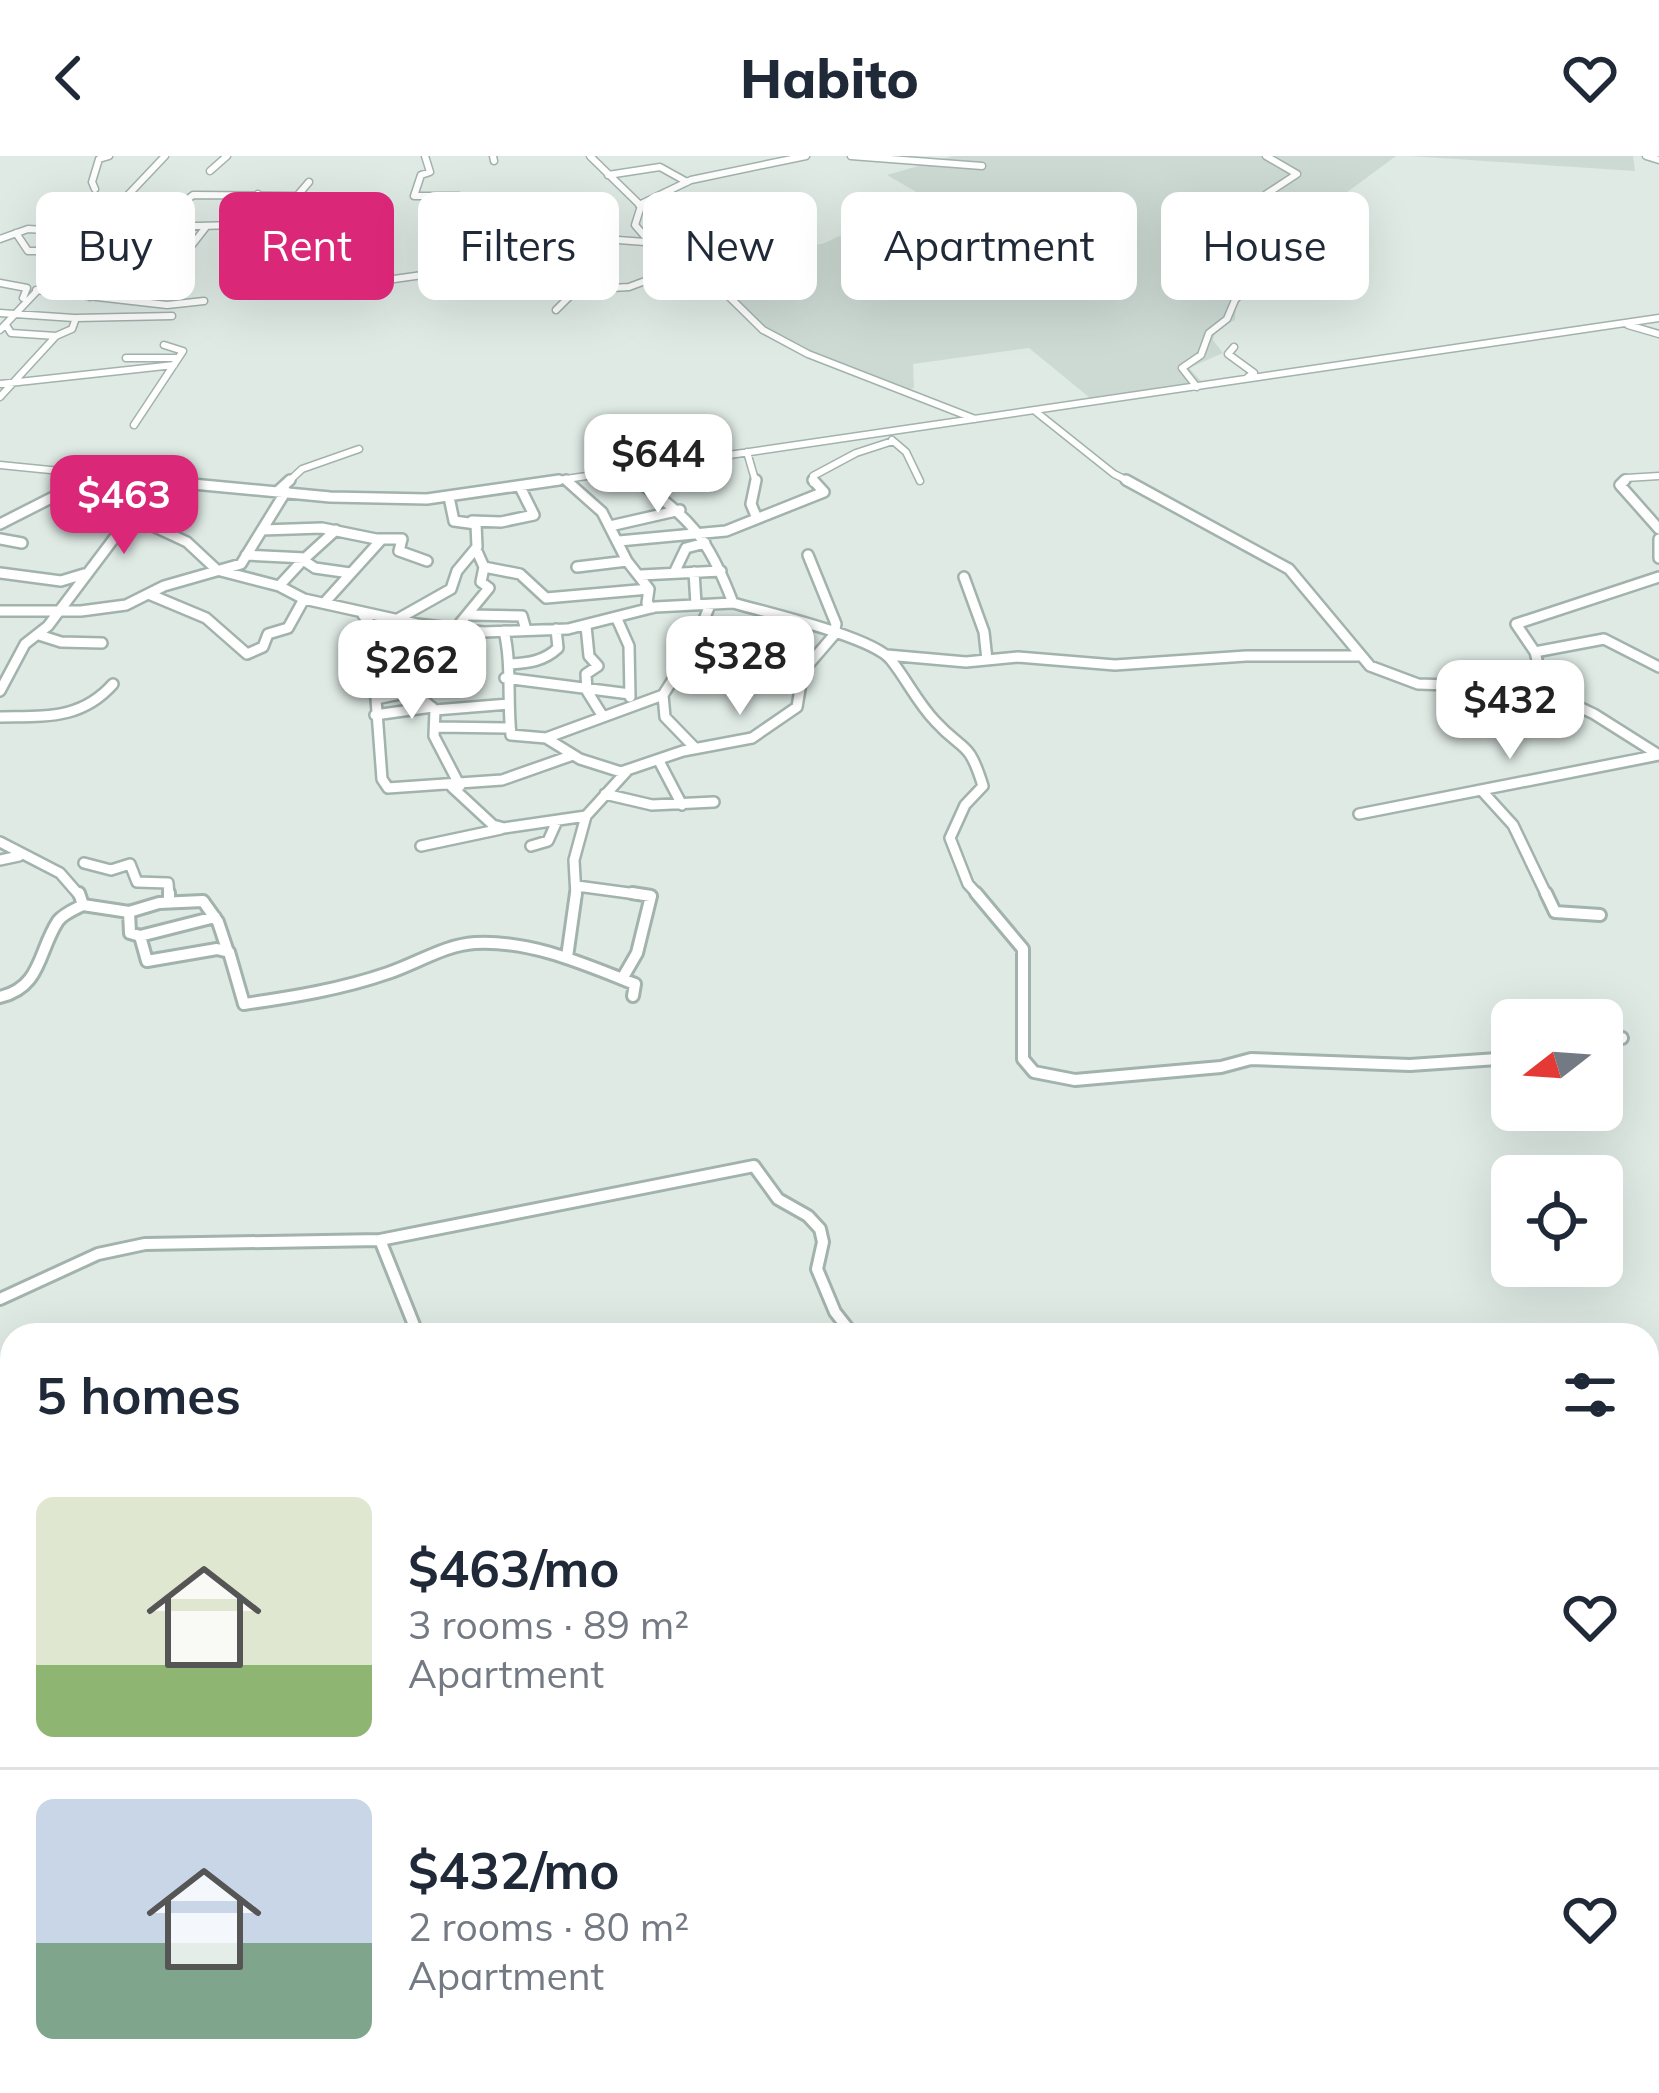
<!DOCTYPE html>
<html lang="en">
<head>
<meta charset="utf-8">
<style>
	body { margin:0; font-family:Mulish,sans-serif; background:#f6f6f7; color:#1f2937; height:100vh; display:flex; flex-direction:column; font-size:45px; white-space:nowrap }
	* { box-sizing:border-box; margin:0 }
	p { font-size:39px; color:#747a83 }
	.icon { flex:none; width:66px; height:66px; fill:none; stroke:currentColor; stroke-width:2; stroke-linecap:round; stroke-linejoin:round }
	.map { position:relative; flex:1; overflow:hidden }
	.drawer { position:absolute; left:0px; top:1167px; width:1659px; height:771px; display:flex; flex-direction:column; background:#fff; border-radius:36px 36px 0 0; box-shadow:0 12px 48px #0002 }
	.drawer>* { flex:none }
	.guide { position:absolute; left:36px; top:36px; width:1587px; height:108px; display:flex; gap:24px }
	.needle { width:78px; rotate:253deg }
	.buttons { position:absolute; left:1491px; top:843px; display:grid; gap:24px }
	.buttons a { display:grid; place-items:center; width:132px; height:132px; border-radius:18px; background:#fff; box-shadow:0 12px 48px #0002; font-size:60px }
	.price { position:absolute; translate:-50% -102px; padding:0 27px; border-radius:24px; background:#fff; color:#222; font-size:39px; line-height:78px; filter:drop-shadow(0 3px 6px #0008) }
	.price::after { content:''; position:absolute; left:50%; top:72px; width:36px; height:27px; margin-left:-18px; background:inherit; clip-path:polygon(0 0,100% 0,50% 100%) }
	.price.active { background:#db2777; color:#fff }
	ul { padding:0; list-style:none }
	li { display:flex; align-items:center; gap:36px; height:300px; padding:0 36px }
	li+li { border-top:3px solid #e0e1e3 }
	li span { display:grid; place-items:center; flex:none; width:336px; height:240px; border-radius:18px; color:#555 }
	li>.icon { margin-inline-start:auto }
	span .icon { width:144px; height:144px; fill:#fffc; stroke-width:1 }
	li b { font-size:51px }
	h2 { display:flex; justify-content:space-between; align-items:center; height:144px; padding:0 36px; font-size:51px }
	.tag { padding:0 42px; border-radius:18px; background:#fff; box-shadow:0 12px 48px #0002; font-size:42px; line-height:108px }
	.tag.active { background:#db2777; color:#fff }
	header { display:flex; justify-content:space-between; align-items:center; height:156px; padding:0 36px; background:#fff; font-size:54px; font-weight:800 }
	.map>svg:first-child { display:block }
	.built { fill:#cddad4 }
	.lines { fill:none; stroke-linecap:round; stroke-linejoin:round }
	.minor-far3-casing { stroke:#a2b2ac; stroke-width:9 }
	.minor-far2-casing { stroke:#a2b2ac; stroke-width:14 }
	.minor-far1-casing { stroke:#a2b2ac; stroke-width:16 }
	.minor-casing { stroke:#a2b2ac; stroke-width:20 }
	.minor-far3 { stroke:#fff; stroke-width:6 }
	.minor-far2 { stroke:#fff; stroke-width:9 }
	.minor-far1 { stroke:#fff; stroke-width:10 }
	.minor { stroke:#fff; stroke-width:14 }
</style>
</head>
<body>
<header><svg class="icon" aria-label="back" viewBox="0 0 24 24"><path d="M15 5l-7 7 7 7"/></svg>Habito<svg class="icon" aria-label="heart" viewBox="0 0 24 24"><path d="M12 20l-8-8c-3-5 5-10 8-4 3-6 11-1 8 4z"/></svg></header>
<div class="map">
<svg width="1659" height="1937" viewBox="0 0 1659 1937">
	<rect width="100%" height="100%" fill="#dfeae5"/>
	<path class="built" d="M953,0H1396L1269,94L1304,132L1275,143L1250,136L1236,148L1235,164L1216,173L1213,184L1223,197L1189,212L1205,229L1090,242L1029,192L913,208L914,232L903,235L770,180L720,131L804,115L780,92L822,88L925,41L887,19Z
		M1409,0H1633L1635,15Z"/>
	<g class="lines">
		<g class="minor-far3-casing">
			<path id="minor-far3" d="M425,0L430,16L421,19L414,40H459L469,53L499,50
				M493,0L494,5
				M590,0L641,50L635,69L661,99L707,119L763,174L808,198L975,263
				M851,0L982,10
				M1646,0L1659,4
				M210,15L227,0
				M608,19L660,11L687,26
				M95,33L92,26L99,3L109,0
				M639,49L691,24L806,0
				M156,71L239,69L258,38
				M94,74L150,76
				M16,77L28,95H73
				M0,83L28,73L91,77
				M140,90L187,96
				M109,121H167L206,71
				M394,123L451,115L489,85L564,86L578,81L645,86
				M0,127L27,132L23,142
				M36,134L167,149L204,145
				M90,141L158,68L193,39L297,40L309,26
				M556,154L576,134L629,131L661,119L666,102
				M0,157L74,162
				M6,169L11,177L56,180
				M1628,169L1659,178
				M0,174L165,0
				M1234,191L1228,198L1254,217L1248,221
				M126,202H178
				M0,228L174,209
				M1197,231L1182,212L1201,199L1209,177L1227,163L1235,144L1256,120L1259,96L1271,67L1265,39L1297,18L1266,0
				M0,241L56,180L72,173L76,162L172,160
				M1035,255L1114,318L1132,327
				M134,269L183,195L164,189
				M892,284L906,296L920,325
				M747,296L756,327
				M0,309L181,327
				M625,316L640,327
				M92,327L101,324
				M287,327L302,313L359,293
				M539,327L1659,162
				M813,327V320L856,297L893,285
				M1622,327L1626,322L1659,320"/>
		</g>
		<g class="minor-far2-casing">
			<path id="minor-far2" d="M150,324L330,341L427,343L559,324
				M566,324L602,356L627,405L649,433L647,447L652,452
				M636,324C691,363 708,381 733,447C765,456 873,481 891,504C907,524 917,546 935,565C964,597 968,582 983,630L965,649L950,682L968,728L979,740
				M1126,324L1289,413L1370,510L1418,528L1539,532L1594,558L1659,599
				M1625,324L1620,329L1659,373
				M278,335L290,324
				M129,359L187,386L217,414L279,430L304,443L417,468L484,476L568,473L655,451L733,447
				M756,360L751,348L756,324
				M472,365L501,366L534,359L520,331
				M0,368L69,333L101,324
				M610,370L680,354
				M262,374L322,372L381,384L325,446
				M336,374L303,404L315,412L350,417
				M0,383L22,387
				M378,383H402L399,395L427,405
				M1659,383V402
				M619,385L726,375L824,336L813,324
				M246,399L305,402
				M484,411L520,418L546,442L649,433
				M577,411L627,405
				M694,416L696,448
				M0,417L61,425L84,418
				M674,417L686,392L705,387
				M641,419L721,415
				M964,421L984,476L987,504
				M279,430L303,404
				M151,439L206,462L247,498L263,491L268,478L288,472L304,443
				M0,455H81L126,449L164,430L241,408L286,335
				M363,459L386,486L384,500L448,499
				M469,459L522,460L526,474
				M617,463L629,490L630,541
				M396,464L451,433L457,415L477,391L476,368L454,365L449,341
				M586,470L589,500L598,510L586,518L587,535L602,559
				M504,475C512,509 507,543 511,579L546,582L580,603L621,616L683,595L752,582L797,551L803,515L834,479L836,468L808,399
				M39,479L61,486L102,487
				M1535,496L1604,483L1659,511
				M887,499L966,506L1018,501L1115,509L1246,500H1359
				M393,500L401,525L435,554L434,580L460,630
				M511,508C529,507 544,505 558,492L556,473
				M398,517L446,502L461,466L489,432L481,426L484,411L476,393
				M505,522L630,538
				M1539,532L1543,528L1535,496L1516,468L1659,421
				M0,535L25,488L48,470L158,324
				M415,535L376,543L382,623L388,632L502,624L573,599
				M663,539L665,561L695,592
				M435,554L509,548
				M375,559L432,551
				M0,561C45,560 81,564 113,528
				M435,571L507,572
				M546,582L663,539L691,495L710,449
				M659,605L682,649
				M452,631L493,669L504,672L586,660
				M1483,636L1513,669L1547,740
				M605,638L652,649L714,646
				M1359,658L1659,599
				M0,686L60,717L80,740
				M421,690L501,673
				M531,690L548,685L557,665
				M0,704L19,700
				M84,707L111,714L130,708L137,726L168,727L169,740
				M577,730L651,740
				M576,740L574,704L586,660L627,615"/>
		</g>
		<g class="minor-far1-casing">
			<path id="minor-far1" d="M79,737L83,749L129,756L130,777L140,780L147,805L217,793L229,796L244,848C293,841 342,833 388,817C418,807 444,789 475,787C531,784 584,808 635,828L633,840
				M169,737V746
				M976,737L1023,793V903L1034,916L1075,924L1221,911L1251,903L1410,909L1512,902
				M1546,737L1555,756L1600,759
				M129,756L159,747L203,745L218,766L227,793
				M140,780L215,761
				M567,801L576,737
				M622,823L637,797L651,740L632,737
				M0,841C42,831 38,795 58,765C63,758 75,753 83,749
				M1602,886L1622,882
				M380,1084L418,1179
				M0,1143L98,1098L145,1088L380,1084L754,1010L778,1043L808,1060L820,1073L823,1086L817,1113L835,1156L853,1179
				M1647,1251L1659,1250"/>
		</g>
		<g class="minor-casing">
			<path id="minor" d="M0,1497L12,1491
				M1647,1596L1659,1627L1647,1654
				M0,1740L12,1741
				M489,1926L490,1937
				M748,1926V1937
				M1647,1929L1650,1898L1659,1880
				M0,1934L14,1926"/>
		</g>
		<use href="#minor-far3" class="minor-far3"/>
		<use href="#minor-far2" class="minor-far2"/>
		<use href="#minor-far1" class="minor-far1"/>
		<use href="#minor" class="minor"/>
	</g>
</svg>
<div class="buttons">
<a><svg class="needle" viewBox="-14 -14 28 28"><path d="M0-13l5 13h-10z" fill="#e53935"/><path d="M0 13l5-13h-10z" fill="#747a83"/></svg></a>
<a><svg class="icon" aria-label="locate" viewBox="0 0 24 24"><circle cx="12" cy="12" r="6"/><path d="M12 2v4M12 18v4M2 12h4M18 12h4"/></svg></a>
</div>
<b class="price" style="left:658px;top:360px">$644</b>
<b class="price active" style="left:124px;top:401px">$463</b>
<b class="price" style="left:740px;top:562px">$328</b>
<b class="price" style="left:412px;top:566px">$262</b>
<b class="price" style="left:1510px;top:606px">$432</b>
<div class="guide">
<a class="tag">Buy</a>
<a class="tag active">Rent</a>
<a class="tag">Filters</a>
<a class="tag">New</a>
<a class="tag">Apartment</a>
<a class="tag">House</a>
</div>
<section class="drawer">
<h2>5 homes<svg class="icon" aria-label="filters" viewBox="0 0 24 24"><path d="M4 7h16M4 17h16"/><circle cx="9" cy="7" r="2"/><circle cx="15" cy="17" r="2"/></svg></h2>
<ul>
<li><span style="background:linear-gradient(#dfe7d0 70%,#8fb573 0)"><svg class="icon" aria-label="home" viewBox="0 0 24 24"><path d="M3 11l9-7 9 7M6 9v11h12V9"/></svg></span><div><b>$463/mo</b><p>3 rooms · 89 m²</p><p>Apartment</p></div><svg class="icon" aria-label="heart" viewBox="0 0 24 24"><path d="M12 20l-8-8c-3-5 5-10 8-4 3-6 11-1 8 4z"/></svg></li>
<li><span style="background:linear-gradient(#c9d6e8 60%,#7fa58c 0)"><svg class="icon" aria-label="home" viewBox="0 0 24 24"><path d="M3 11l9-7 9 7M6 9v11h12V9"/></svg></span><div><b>$432/mo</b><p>2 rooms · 80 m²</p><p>Apartment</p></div><svg class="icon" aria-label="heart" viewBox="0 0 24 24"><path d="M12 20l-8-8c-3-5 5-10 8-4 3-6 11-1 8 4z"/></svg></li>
</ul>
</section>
</div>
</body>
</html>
